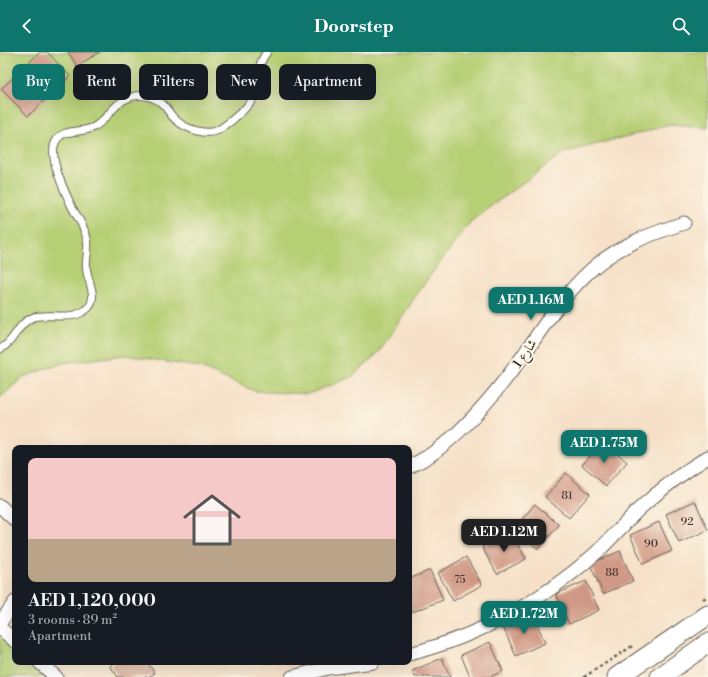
<!DOCTYPE html>
<html lang="en">
<head>
<meta charset="utf-8">
<style>
	body { margin:0; font-family:"Libre Bodoni",Amiri,serif; background:#20242c; color:#f1f3f6; height:100vh; display:flex; flex-direction:column; font-size:15px; white-space:nowrap }
	* { box-sizing:border-box; margin:0 }
	p { font-size:13px; color:#9ea1a6 }
	.icon { flex:none; width:22px; height:22px; fill:none; stroke:currentColor; stroke-width:2; stroke-linecap:round; stroke-linejoin:round }
	.map { position:relative; flex:1; overflow:hidden }
	.side { position:absolute; left:12px; top:393px; width:400px; height:220px; display:flex; flex-direction:column; background:#171b24; border-radius:8px; box-shadow:0 4px 16px #0002 }
	.side>* { flex:none }
	.banner { position:absolute; left:12px; top:12px; width:400px; height:36px; display:flex; gap:8px }
	.price { position:absolute; translate:-50% -34px; padding:0 9px; border-radius:8px; background:#0f766e; color:#fff; font-size:13px; line-height:26px; filter:drop-shadow(0 1px 2px #0008) }
	.price::after { content:''; position:absolute; left:50%; top:24px; width:12px; height:9px; margin-left:-6px; background:inherit; clip-path:polygon(0 0,100% 0,50% 100%) }
	.price.on { background:#222; color:#fff }
	ul { padding:0; list-style:none }
	li { display:grid; align-content:center; gap:8px; height:212px; padding:0 16px }
	li+li { border-top:1px solid #363941 }
	li span { display:grid; place-items:center; height:124px; border-radius:8px; color:#555 }
	li>.icon { margin-inline-start:auto }
	span .icon { width:72px; height:72px; fill:#fffc; stroke-width:1 }
	li b { font-size:17px }
	.tag { padding:0 14px; border-radius:8px; background:#171b24; box-shadow:0 4px 16px #0002; font-size:14px; line-height:36px }
	.tag.on { background:#0f766e; color:#fff }
	header { display:flex; justify-content:space-between; align-items:center; height:52px; padding:0 16px; background:#0f766e; color:#fff; font-size:18px; font-weight:800 }
	.map>svg:first-child { display:block }
	.green { fill:#b6cf74; stroke:#697648 }
	.building { fill:#d09985 }
	.lines { fill:none; stroke-linecap:round; stroke-linejoin:round }
	.lane-casing { stroke:#686158; stroke-width:9 }
	.street-casing { stroke:#686158; stroke-width:15 }
	.secondary-casing { stroke:#686158; stroke-width:21 }
	.path { stroke:#686158; stroke-width:2.5; stroke-dasharray:3 3; stroke-linecap:butt }
	.lane { stroke:#fff; stroke-width:7 }
	.street { stroke:#fff; stroke-width:13 }
	.secondary { stroke:#fff; stroke-width:19 }
	.labels { text-anchor:middle; stroke-width:4; stroke-linejoin:round; paint-order:stroke }
	.number-label { font-size:11px; fill:#493b36 }
	.street-label { font-size:13px; fill:#1c1c1c; stroke:#fcf5e5 }
</style>
</head>
<body>
<header><svg class="icon" aria-label="back" viewBox="0 0 24 24"><path d="M15 5l-7 7 7 7"/></svg>Doorstep<svg class="icon" aria-label="search" viewBox="0 0 24 24"><circle cx="10" cy="10" r="6"/><path d="M15 15l6 6"/></svg></header>
<div class="map">
<svg width="708" height="625" viewBox="0 0 708 625">
	<rect width="100%" height="100%" fill="#fcf5e5"/>
	<filter id="ink" filterUnits="userSpaceOnUse"><feTurbulence type="fractalNoise" baseFrequency=".025" numOctaves="2"/><feDisplacementMap in="SourceGraphic" scale="8" xChannelSelector="R" yChannelSelector="G"/><feConvolveMatrix kernelMatrix="1 2 1 2 8 2 1 2 1" color-interpolation-filters="sRGB"/></filter>
	<filter id="wash" filterUnits="userSpaceOnUse"><feTurbulence type="fractalNoise" baseFrequency=".012" numOctaves="4" result="noise"/><feDisplacementMap in="SourceGraphic" scale="16" xChannelSelector="R" yChannelSelector="G"/><feGaussianBlur stdDeviation="0.9" result="paint"/><feColorMatrix in="noise" values="0 0 0 0 0 0 0 0 0 0 0 0 0 0 0 0 0 1.4 0 .05"/><feComposite in="paint" operator="in"/></filter>
	<g filter="url(#wash)">
		<rect width="100%" height="100%" fill="#f6e1c8"/>
		<path class="green" d="M0,0H708V76L670,73L563,101L471,169L423,233L379,300L352,325L308,342L255,339L198,315L125,303L62,311L23,325L0,346Z
			M4,584L15,594V610H34L52,625H0V588Z"/>
		<g id="blocks">
			<path class="building" d="M40,0H47L70,24L28,64L1,37Z
				M68,0H100L77,14Z
				M603,389L627,410L606,434L582,413Z
				M566,421L590,442L569,466L545,445Z
				M695,449L708,478L679,491L666,462Z
				M535,452L559,473L538,497L514,477Z
				M659,470L672,499L643,512L630,483Z
				M510,479L526,507L497,522L482,495Z
				M620,499L633,529L603,542L590,512Z
				M466,505L482,533L453,549L438,521Z
				M430,518L443,548L413,560L409,552V527Z
				M586,529L599,558L569,572L556,542Z
				M533,562L545,591L516,604L503,575Z
				M490,590L503,619L490,625H470L461,603Z
				M442,606L450,625H415L412,619Z
				M115,610H147L155,621L148,625H118L110,614Z"/>
		</g>
	</g>
	<g filter="url(#ink)">
		<use href="#blocks" fill-opacity="0" stroke="#686158" stroke-width="1"/>
		<g class="lines">
			<g class="lane-casing">
				<path id="lane" d="M0,297C15,290 17,271 34,265C50,260 74,271 89,255C97,245 89,231 87,220C84,209 90,198 87,187C85,175 77,165 72,155C65,140 47,104 56,89C64,75 82,82 94,75C108,67 114,50 131,45C144,41 159,46 166,56C169,60 172,65 176,68C186,77 208,85 220,77C231,70 253,52 256,40C259,26 257,12 267,0"/>
			</g>
			<g class="street-casing">
				<path id="street" d="M409,415C418,410 429,405 437,398C467,376 501,334 523,304C544,273 564,242 592,217C619,193 651,182 684,171
					M0,454L15,468
					M0,571L15,550
					M0,576L15,589
					M409,602C480,584 541,550 596,501C611,487 624,472 638,458C660,438 683,420 708,405
					M39,610L56,625
					M292,625L328,616L373,610"/>
			</g>
			<g class="secondary-casing">
				<path id="secondary" d="M617,625L708,563
					M660,625L708,591"/>
			</g>
			<path class="path" d="M703,547L708,544
				M584,625L634,593"/>
			<use href="#lane" class="lane"/>
			<use href="#street" class="street"/>
			<use href="#secondary" class="secondary"/>
		</g>
	</g>
	<g class="labels">
		<g class="number-label">
			<text x="567" y="447">81</text>
			<text x="687" y="473">92</text>
			<text x="651" y="495">90</text>
			<text x="612" y="524">88</text>
			<text x="460" y="531">75</text>
		</g>
		<g class="street-label">
			<text transform="translate(524 301) rotate(-55)" y="5">شارع 1</text>
		</g>
	</g>
</svg>
<b class="price" style="left:531px;top:269px">AED 1.16M</b>
<b class="price" style="left:604px;top:412px">AED 1.75M</b>
<b class="price on" style="left:504px;top:501px">AED 1.12M</b>
<b class="price" style="left:524px;top:583px">AED 1.72M</b>
<div class="banner">
<a class="tag on">Buy</a>
<a class="tag">Rent</a>
<a class="tag">Filters</a>
<a class="tag">New</a>
<a class="tag">Apartment</a>
</div>
<section class="side">
<ul>
<li><span style="background:linear-gradient(#f6c9c9 65%,#b9a48a 0)"><svg class="icon" aria-label="home" viewBox="0 0 24 24"><path d="M3 11l9-7 9 7M6 9v11h12V9"/></svg></span><div><b>AED 1,120,000</b><p>3 rooms · 89 m²</p><p>Apartment</p></div></li>
</ul>
</section>
</div>
</body>
</html>
